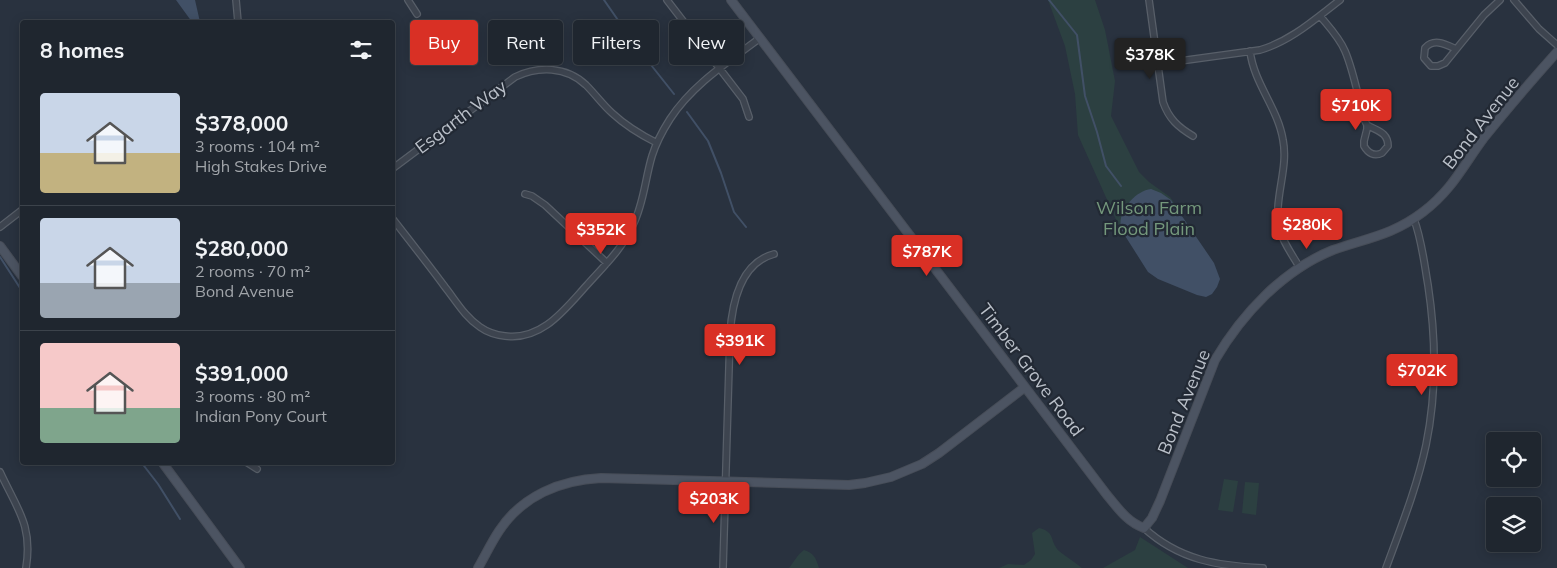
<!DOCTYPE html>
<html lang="en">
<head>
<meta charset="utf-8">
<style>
	body { margin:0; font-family:Mulish,sans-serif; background:#2c323b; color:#f1f3f6; height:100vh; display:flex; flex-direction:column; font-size:19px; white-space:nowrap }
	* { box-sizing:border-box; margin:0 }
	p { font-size:16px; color:#a1a5aa }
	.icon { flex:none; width:28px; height:28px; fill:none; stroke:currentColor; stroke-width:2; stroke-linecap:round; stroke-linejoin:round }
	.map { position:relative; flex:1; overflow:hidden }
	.details { position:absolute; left:20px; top:20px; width:375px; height:445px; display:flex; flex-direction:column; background:#1f262f; border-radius:5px; box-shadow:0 2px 12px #0003,0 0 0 1px #3c434b }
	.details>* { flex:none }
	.top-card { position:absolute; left:410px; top:20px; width:475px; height:45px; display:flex; gap:10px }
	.buttons { position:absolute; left:1486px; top:432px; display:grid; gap:10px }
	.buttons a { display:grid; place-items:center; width:55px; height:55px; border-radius:5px; background:#1f262f; box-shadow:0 2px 12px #0003,0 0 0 1px #3c434b; font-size:25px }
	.price { position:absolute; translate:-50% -42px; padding:0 11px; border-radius:5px; background:#d93025; color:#fff; font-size:16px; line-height:32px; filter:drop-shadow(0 1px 2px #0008) }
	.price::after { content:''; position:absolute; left:50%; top:30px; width:15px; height:11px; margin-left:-8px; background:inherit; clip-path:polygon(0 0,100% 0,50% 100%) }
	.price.active { background:#222; color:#fff }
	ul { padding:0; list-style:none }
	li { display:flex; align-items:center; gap:15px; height:125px; padding:0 20px }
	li+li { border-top:1px solid #3c434b }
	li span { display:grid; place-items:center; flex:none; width:140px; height:100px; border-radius:5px; color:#555 }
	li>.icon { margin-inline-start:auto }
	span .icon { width:60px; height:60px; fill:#fffc; stroke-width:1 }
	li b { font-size:21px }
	h2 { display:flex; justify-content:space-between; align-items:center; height:60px; padding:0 20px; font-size:21px }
	.tag { padding:0 18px; border-radius:5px; background:#1f262f; box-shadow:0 2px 12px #0003,0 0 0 1px #3c434b; font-size:18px; line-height:45px }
	.tag.active { background:#d93025; color:#fff }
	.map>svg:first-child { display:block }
	.green { fill:#2c4041 }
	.water { fill:#415066 }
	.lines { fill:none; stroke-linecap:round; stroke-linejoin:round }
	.stream { stroke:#415066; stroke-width:2 }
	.street-casing { stroke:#585f69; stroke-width:8 }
	.secondary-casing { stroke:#474d58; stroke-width:10 }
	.street { stroke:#3d444f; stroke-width:5.5 }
	.secondary { stroke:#4c5462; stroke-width:8 }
	.labels { text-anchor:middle; stroke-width:4.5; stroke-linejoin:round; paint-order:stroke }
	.street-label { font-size:18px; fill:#bac0c9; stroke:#222934 }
	.park-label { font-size:18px; fill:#74987c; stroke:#222934 }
</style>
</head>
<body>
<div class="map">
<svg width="1557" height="568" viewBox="0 0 1557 568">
	<rect width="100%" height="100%" fill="#29323f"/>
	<path class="green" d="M1048,0H1095L1105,30L1115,81L1111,116L1139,172L1149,182L1170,197L1178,208L1183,222L1146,257L1122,233L1078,135L1075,94L1065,46Z
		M1224,479L1238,481L1233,512L1218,510Z
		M1245,482L1259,483L1256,515L1242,513Z
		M1039,528C1056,532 1049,541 1059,551C1066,557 1075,562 1082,568H999L1008,564L1024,565L1031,560L1035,554L1032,533Z
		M1140,537L1188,568H1103L1135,550Z
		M804,550C814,553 816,558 819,568H789C794,562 797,555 804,550Z"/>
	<path class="water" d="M176,0H195L200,22H192Z
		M1151,189L1161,193L1171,200L1214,263L1220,279L1217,287L1212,294L1206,297L1197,295L1158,279L1148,272L1122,231C1115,214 1134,191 1151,189Z"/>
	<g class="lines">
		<path class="stream" d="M604,0L636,46L674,94
			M1049,0L1077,35L1085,96L1097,132L1106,166L1121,186
			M687,112L708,141L721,173L734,212L746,227
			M0,257L22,291
			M141,462L158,484L180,519"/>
		<g class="street-casing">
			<path id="street" d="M236,0L238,22
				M408,0L417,14
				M667,0L743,99L749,117
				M1149,0L1163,102C1169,119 1178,127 1193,136
				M1514,0L1539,29L1557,45
				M1320,16C1329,27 1339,37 1345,51C1354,72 1358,97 1364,119L1367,125V129L1364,141V146C1368,153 1374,157 1382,153L1388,146C1388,132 1377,131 1367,125
				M1456,49C1445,44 1434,38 1425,48L1424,58L1431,66H1438L1445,63L1484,15L1500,0
				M1250,51C1254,84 1278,108 1283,140C1289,170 1272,201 1280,231C1284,244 1293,256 1300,268
				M1158,64L1260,50C1291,41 1315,19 1340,0
				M392,169L515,77C538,66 566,66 586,85C595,94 603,105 612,113C626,126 641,135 657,143
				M525,194L532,196L545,205L607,263
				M392,218C410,241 428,264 445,287C456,301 465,317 480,327C487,332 496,335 505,336C542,341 565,309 587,285C604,266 623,248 633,225C644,203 645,179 652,156C656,143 663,130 670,119C692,85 728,62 760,38
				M0,227L22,210
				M246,462L257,469
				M0,472C17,509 33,525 26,568
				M1144,528C1179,560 1218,566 1263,568
				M723,568L730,334C732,304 740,263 774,254
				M1386,568C1401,527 1417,487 1426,445C1437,392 1436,338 1428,285C1424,262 1422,241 1414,219"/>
		</g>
		<g class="secondary-casing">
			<path id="secondary" d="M731,0L1107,495C1118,508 1127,522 1144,528L1152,518L1160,501L1215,360C1242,314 1283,270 1333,250C1367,238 1393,235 1423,212C1452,190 1463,166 1483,139C1507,109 1532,80 1557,52
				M0,246L22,276
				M162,462L240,568
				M478,568C485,556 491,543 499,531C522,496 560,480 601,478L849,485L865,483L891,477L922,464L939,453L1025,387"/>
		</g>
		<use href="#street" class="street"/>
		<use href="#secondary" class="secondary"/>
	</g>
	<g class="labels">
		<g class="street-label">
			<text transform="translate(461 117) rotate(-37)" y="6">Esgarth Way</text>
			<text transform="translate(1481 123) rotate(-52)" y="6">Bond Avenue</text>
			<text transform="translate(1031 370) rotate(53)" y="6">Timber Grove Road</text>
			<text transform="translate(1184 402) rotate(-68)" y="6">Bond Avenue</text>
		</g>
		<g class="park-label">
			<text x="1149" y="214">Wilson Farm<tspan x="1149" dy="21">Flood Plain</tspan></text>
		</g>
	</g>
</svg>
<div class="buttons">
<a><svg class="icon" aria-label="locate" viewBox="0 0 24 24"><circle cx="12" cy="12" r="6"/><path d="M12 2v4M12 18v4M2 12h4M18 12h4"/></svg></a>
<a><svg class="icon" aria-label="layers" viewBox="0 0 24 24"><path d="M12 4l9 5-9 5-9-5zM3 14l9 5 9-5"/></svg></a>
</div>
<b class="price active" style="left:1150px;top:80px">$378K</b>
<b class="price" style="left:1356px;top:131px">$710K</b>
<b class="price" style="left:1307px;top:250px">$280K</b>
<b class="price" style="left:601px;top:255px">$352K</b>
<b class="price" style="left:927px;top:277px">$787K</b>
<b class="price" style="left:740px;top:366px">$391K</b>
<b class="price" style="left:1422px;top:396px">$702K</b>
<b class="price" style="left:714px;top:524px">$203K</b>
<div class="top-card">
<a class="tag active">Buy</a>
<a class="tag">Rent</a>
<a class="tag">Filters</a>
<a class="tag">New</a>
</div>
<section class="details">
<h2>8 homes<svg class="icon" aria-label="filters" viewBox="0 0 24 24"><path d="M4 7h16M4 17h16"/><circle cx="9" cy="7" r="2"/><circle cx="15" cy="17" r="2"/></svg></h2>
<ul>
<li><span style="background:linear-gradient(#c9d6e8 60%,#c2b280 0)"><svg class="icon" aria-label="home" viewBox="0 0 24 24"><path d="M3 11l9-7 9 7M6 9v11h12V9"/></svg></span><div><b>$378,000</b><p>3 rooms · 104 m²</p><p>High Stakes Drive</p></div></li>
<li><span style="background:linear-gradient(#c9d6e8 65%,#9aa5b1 0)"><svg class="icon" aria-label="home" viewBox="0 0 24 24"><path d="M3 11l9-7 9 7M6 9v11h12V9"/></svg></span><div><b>$280,000</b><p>2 rooms · 70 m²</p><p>Bond Avenue</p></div></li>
<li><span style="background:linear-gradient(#f6c9c9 65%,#7fa58c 0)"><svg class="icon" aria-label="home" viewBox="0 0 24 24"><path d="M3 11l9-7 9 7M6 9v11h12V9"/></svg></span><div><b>$391,000</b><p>3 rooms · 80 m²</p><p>Indian Pony Court</p></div></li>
</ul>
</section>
</div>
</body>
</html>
